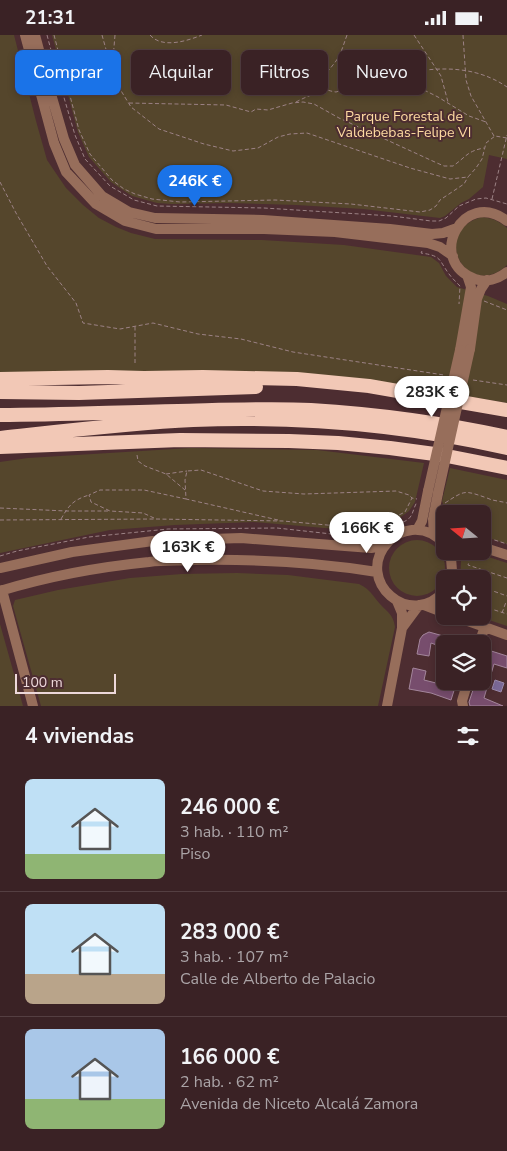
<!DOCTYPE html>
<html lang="es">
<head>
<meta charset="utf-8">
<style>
	body { margin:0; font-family:"Nunito Sans",sans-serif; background:#452f32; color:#f1f3f6; height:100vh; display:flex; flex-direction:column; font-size:19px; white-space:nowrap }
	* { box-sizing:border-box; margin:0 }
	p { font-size:16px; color:#aba4a7 }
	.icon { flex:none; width:28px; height:28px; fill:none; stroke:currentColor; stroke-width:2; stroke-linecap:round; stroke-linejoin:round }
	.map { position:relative; height:671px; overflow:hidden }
	.sheet { display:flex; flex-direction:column; background:#3a2225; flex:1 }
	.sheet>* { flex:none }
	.guide { position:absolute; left:15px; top:15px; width:478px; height:45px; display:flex; gap:10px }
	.needle { width:32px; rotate:288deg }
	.fabs { position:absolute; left:436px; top:470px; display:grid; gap:10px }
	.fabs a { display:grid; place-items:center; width:55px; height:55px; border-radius:8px; background:#3a2225; box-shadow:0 2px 8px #0003,0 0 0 1px #543f42; font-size:25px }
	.scale { position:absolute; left:15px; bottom:12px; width:101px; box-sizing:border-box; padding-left:5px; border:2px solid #edd8da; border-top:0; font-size:14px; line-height:18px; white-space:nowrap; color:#edd8da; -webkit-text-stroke:4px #4d2d31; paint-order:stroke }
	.price { position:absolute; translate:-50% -42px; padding:0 11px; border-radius:18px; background:#fff; color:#222; font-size:16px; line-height:32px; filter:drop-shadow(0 1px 2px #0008) }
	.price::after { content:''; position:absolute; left:50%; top:30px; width:15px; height:11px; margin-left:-8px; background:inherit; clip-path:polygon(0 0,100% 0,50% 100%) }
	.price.current { background:#1a73e8; color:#fff }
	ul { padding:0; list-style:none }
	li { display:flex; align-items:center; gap:15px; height:125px; padding:0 25px }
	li+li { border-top:1px solid #543f42 }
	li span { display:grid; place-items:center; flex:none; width:140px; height:100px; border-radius:8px; color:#555 }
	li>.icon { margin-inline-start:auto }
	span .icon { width:60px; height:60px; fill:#fffc; stroke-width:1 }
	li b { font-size:21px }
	h2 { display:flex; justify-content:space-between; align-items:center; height:60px; padding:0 25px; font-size:21px }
	.pill { padding:0 18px; border-radius:8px; background:#3a2225; box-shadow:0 2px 8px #0003,0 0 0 1px #543f42; font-size:18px; line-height:45px }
	.pill.current { background:#1a73e8; color:#fff }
	.status { display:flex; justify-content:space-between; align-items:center; height:35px; padding:0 25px; background:#3a2225; direction:ltr }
	.status svg { height:14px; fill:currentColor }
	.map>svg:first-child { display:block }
	.green { fill:#55462c }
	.water { fill:#7a6896; stroke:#9c8aaa }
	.building { fill:#774d6d; stroke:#a4869c }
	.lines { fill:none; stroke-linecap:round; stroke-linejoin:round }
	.path { stroke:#9c8285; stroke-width:1; stroke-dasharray:4 2.5; stroke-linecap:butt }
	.minor { stroke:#976e5b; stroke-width:10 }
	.highway { stroke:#f2c8b6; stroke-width:14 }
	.minor-bridge { stroke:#976e5b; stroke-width:10 }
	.labels { text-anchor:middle; stroke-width:4; stroke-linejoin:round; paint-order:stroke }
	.park-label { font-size:14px; fill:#fedba2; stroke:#4d2d31 }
</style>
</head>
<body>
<div class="status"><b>21:31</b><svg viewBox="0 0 49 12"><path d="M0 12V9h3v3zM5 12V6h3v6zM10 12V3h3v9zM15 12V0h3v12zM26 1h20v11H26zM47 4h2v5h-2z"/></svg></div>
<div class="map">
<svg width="507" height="671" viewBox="0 0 507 671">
	<rect width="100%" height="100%" fill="#4d2d31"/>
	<path class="green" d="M0,0H14L36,86L47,125L66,153L83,170L99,183L116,192L131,198L155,204L262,205L344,210L431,222L439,228L446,241L457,252L488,261L507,269V368L401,350L0,341Z
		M52,0H507V124L489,120L483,152L469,164L461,168L445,181L440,183L363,174L296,170L229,168L172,169L157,168L132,161L111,147L89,122L78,97Z
		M482,182C492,183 499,186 507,193V230C468,267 428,197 482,182Z
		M190,413L317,415L424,428L415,467L409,476L376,500L336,494L254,487L175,490L110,495L0,518V427L28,423Z
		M450,433L507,445V509L483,501L482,479H445V484C442,478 445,472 442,466Z
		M389 533a28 28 0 1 1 56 0a28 28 0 1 1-56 0Z
		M456,516H470L507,528V591L477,581H482V544H460L461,526Z
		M237,538L288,540L359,549C370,554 372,560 380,569C388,578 393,579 395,592L378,671H41L13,571L15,565L58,555L130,543L182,539Z
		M0,589L23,671H0Z"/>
	<path class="water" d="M495,645L504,648L501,657L492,654Z"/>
	<path class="building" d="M429,597L465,607V609H445V613L431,608L429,621L417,619L420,604L423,600Z
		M485,614L507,621V633L494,629L484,663L503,671H470L469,667L476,646H482V623Z
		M413,633L426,636L424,645L440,649L445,646H457L451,665L431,658L409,654Z"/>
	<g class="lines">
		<path class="path" d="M47,0L60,49L75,100L85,124L110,151L134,165L157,171L264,173L392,181L431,186H439L446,183L459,171L476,164L486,163L507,169
			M54,0L79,95L90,119L112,145L124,154L135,159L152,164L180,167L275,165L351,169L420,177L430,175L436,171L440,165L464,149L468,142
			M102,0L114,43
			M115,0L113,24L115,46L131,72L159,94L204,109L233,116L258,113L278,102L290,99L307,98L410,133L450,144L468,142L476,133L482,124L486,108L495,101L507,103
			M150,0C162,14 187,6 202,0
			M347,0C344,8 342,16 338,23C331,35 307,53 336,57C390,41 456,17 507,52
			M414,0L441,41L448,67
			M463,0L466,45L471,61L494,101
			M404,39L413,45L420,53L438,62L469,81L486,87
			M296,67C305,62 315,59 324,54
			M129,68L226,70L251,77L256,74L268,75L292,68L303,67L314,69L339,83L437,128L444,131H453C466,122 467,116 484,113
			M0,147L16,178L47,231L76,268L83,288L120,294L153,288L198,299L241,304L293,317L444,340
			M492,164L507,100
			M422,216L421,218C442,221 438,224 449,239C452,243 456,247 460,251L459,269
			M484,266L507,275
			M135,328V291
			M473,345L507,350
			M137,420L138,426L145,431L166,439L185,455
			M166,439L187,436
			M445,468C465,455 464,455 487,463C493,466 500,466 507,468
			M0,473L66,476H109
			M443,478L445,484
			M154,483L143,478L110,476L91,467L89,460L100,455H144L186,464
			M61,484C69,470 73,465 89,460
			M0,485L155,484L283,486L371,494L405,477L412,463L417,464
			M278,485L186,464L185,445L187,436L201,435L263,456L304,459L396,456L409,460L412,463
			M403,487C414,483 412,475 417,467
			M482,501L507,509
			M472,516L468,530L507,543
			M0,521L17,516L89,502L168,494L277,493L359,502L377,503L393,492
			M472,544L476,533
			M482,552L507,561
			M482,571L507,579
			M502,578L506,567"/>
		<path class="minor" d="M25,0L54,108L66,137L96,169L125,186L156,194H264L335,197L428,208L440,212L453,221
			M35,0L49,52L64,104L75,130L102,161L129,177L155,183L263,185L390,194L432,199L443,198L457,193
			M507,186C463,152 425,226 475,244C486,248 498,244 507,237
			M470,314L477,264L481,254L487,245
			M460,315L471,252L467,240
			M417,495L422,486L428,456
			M434,500L433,484L438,458
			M445,510C437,500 425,494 412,495C403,496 394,500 388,507C353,545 411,597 445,555
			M482,512L507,520
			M449,516C452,526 453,534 451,544
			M0,533L72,517L153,506L241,503L371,513L384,511
			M2,555L33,671
			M0,556C49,541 99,532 149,527C164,525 180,526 195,525C256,524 317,527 377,537
			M424,570L445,578
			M454,581L507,600
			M402,593L419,570
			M479,609L485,591
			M387,671L402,593V578L397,566
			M463,671L462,666L468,646"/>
		<path class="highway" d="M0,344L108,342L144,343L203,342L297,344L369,351L507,375
			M0,357L79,358L256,352
			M0,380C60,380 119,377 178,376C223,375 267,373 311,375C377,379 443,388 507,402
			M0,403C64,396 129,388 193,385C298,381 405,390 507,413
			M0,412L180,405L289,406L338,408L390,413L442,420L507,433"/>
		<path class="minor-bridge" d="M428,456L460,315
			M438,458L470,314"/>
	</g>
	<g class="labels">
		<g class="park-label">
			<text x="404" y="86">Parque Forestal de<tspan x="404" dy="16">Valdebebas-Felipe VI</tspan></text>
		</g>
	</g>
</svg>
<div class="fabs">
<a><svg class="needle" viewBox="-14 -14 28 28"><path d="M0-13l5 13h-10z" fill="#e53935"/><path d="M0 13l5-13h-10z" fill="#aba4a7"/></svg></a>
<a><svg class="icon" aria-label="locate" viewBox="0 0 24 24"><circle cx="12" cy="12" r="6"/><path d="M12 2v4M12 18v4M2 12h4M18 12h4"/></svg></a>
<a><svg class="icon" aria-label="layers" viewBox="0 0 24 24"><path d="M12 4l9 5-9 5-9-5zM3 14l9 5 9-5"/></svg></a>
</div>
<div class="scale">100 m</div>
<b class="price current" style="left:195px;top:172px">246K €</b>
<b class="price" style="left:432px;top:383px">283K €</b>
<b class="price" style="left:367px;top:519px">166K €</b>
<b class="price" style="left:188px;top:538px">163K €</b>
<div class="guide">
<a class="pill current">Comprar</a>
<a class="pill">Alquilar</a>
<a class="pill">Filtros</a>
<a class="pill">Nuevo</a>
</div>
</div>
<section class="sheet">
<h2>4 viviendas<svg class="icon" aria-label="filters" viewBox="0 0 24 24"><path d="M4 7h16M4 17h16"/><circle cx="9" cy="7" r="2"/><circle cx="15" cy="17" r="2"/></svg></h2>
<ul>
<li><span style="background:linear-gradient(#bfe0f5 75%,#8fb573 0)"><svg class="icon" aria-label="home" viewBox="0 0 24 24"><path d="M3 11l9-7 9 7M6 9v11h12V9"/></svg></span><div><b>246 000 €</b><p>3 hab. · 110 m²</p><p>Piso</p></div></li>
<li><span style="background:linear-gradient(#bfe0f5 70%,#b9a48a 0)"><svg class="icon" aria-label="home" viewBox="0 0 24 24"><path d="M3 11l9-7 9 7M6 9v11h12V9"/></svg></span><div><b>283 000 €</b><p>3 hab. · 107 m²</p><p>Calle de Alberto de Palacio</p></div></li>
<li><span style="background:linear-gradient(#a9c7e8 70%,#8fb573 0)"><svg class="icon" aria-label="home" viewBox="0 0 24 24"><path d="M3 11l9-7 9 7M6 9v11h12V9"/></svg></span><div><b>166 000 €</b><p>2 hab. · 62 m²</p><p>Avenida de Niceto Alcalá Zamora</p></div></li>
</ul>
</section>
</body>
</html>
